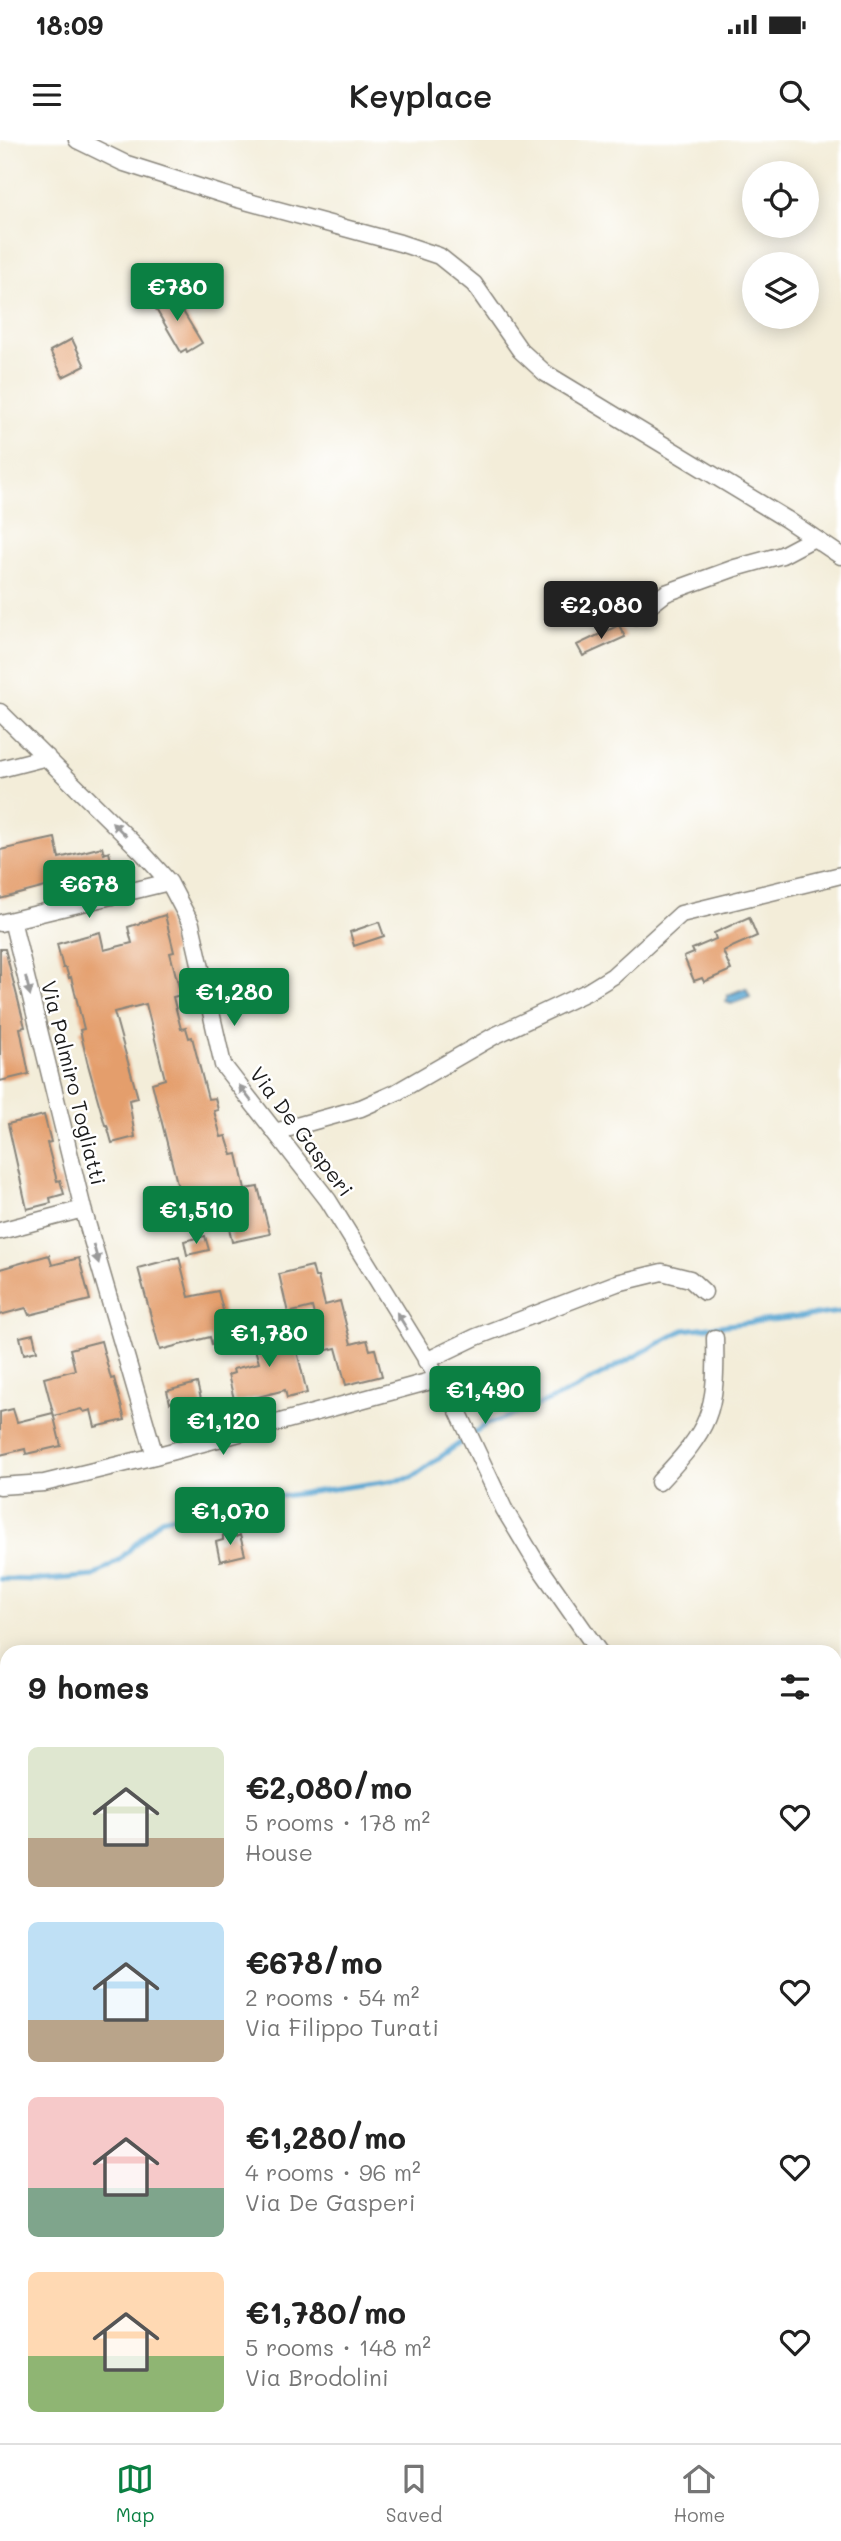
<!DOCTYPE html>
<html lang="en">
<head>
<meta charset="utf-8">
<style>
	body { margin:0; font-family:Mali,sans-serif; background:#f2f2f2; color:#222; height:100vh; display:flex; flex-direction:column; font-size:26px; white-space:nowrap }
	* { box-sizing:border-box; margin:0 }
	p { font-size:23px; color:#767676 }
	.icon { flex:none; width:38px; height:38px; fill:none; stroke:currentColor; stroke-width:2; stroke-linecap:round; stroke-linejoin:round }
	.map { position:relative; flex:1; overflow:hidden }
	.drawer { position:absolute; left:0px; top:1505px; width:842px; height:798px; display:flex; flex-direction:column; background:#fff; border-radius:21px 21px 0 0; box-shadow:0 4px 18px #0003 }
	.drawer>* { flex:none }
	.controls { position:absolute; left:742px; top:21px; display:grid; gap:14px }
	.controls a { display:grid; place-items:center; width:77px; height:77px; border-radius:50%; background:#fff; box-shadow:0 4px 18px #0003; font-size:35px }
	.price { position:absolute; translate:-50% -60px; padding:0 16px; border-radius:7px; background:#0b8043; color:#fff; font-size:23px; line-height:46px; filter:drop-shadow(0 2px 4px #0008) }
	.price::after { content:''; position:absolute; left:50%; top:42px; width:21px; height:16px; margin-left:-10px; background:inherit; clip-path:polygon(0 0,100% 0,50% 100%) }
	.price.current { background:#222; color:#fff }
	ul { padding:0; list-style:none }
	li { display:flex; align-items:center; gap:21px; height:175px; padding:0 28px }
	li span { display:grid; place-items:center; flex:none; width:196px; height:140px; border-radius:10px; color:#555 }
	li>.icon { margin-inline-start:auto }
	span .icon { width:84px; height:84px; fill:#fffc; stroke-width:1 }
	li b { font-size:30px }
	h2 { display:flex; justify-content:space-between; align-items:center; height:84px; padding:0 28px; font-size:30px }
	.status { display:flex; justify-content:space-between; align-items:center; height:49px; padding:0 35px; background:#fff; direction:ltr }
	.status svg { height:19px; fill:currentColor }
	header { display:flex; justify-content:space-between; align-items:center; height:91px; padding:0 28px; background:#fff; font-size:32px; font-weight:600 }
	.menu { display:flex; justify-content:space-around; align-items:center; height:98px; border-top:2px solid #e0e0e0; background:#fff; font-size:19px; color:#767676 }
	.menu a { display:grid; justify-items:center; gap:4px }
	.menu .current { color:#0b8043 }
	.map>svg:first-child { display:block }
	.water { fill:#59a6d2; stroke:#3a6177; stroke-width:2 }
	.lines { fill:none; stroke-linecap:round; stroke-linejoin:round }
	.stream { stroke:#59a6d2; stroke-width:5 }
	.building { fill:#e49e6c }
	.minor-casing { stroke:#88847a; stroke-width:19 }
	.major-casing { stroke:#88847a; stroke-width:24 }
	.minor { stroke:#fff; stroke-width:16 }
	.major { stroke:#fff; stroke-width:21 }
	.oneway { fill:#999 }
	.labels { text-anchor:middle; stroke-width:5; stroke-linejoin:round; paint-order:stroke }
	.street-label { font-size:21px; fill:#1c1c1c; stroke:#fff }
</style>
</head>
<body>
<div class="status"><b>18:09</b><svg viewBox="0 0 49 12"><path d="M0 12V9h3v3zM5 12V6h3v6zM10 12V3h3v9zM15 12V0h3v12zM26 1h20v11H26zM47 4h2v5h-2z"/></svg></div>
<header><svg class="icon" aria-label="menu" viewBox="0 0 24 24"><path d="M4 6h16M4 12h16M4 18h16"/></svg>Keyplace<svg class="icon" aria-label="search" viewBox="0 0 24 24"><circle cx="10" cy="10" r="6"/><path d="M15 15l6 6"/></svg></header>
<div class="map">
<svg width="841" height="2303" viewBox="0 0 841 2303">
	<rect width="100%" height="100%" fill="#fff"/>
	<filter id="ink" filterUnits="userSpaceOnUse"><feTurbulence type="fractalNoise" baseFrequency=".0143" numOctaves="2"/><feDisplacementMap in="SourceGraphic" scale="14" xChannelSelector="R" yChannelSelector="G"/><feConvolveMatrix kernelMatrix="1 2 1 2 8 2 1 2 1" color-interpolation-filters="sRGB"/></filter>
	<filter id="wash" filterUnits="userSpaceOnUse"><feTurbulence type="fractalNoise" baseFrequency=".00686" numOctaves="4" result="noise"/><feDisplacementMap in="SourceGraphic" scale="28" xChannelSelector="R" yChannelSelector="G"/><feGaussianBlur stdDeviation="1.57" result="paint"/><feColorMatrix in="noise" values="0 0 0 0 0 0 0 0 0 0 0 0 0 0 0 0 0 1.4 0 .05"/><feComposite in="paint" operator="in"/></filter>
	<g filter="url(#wash)">
		<rect width="100%" height="100%" fill="#f3edd9"/>
		<path class="water" d="M746,848L750,857L731,864L726,862L728,855Z"/>
		<g class="lines">
			<path class="stream" d="M0,1439L45,1440L94,1436L119,1420L161,1379L233,1363L411,1338L485,1285L530,1269L575,1249L683,1190L841,1172"/>
		</g>
		<g id="blocks">
			<path class="building" d="M172,153L202,203L187,212L186,209L181,212L153,164Z
				M72,199L85,226L63,237L50,211Z
				M619,485L625,497L583,516L577,505Z
				M55,698L59,718L102,707L104,714L109,712L114,733L50,750L49,746L0,759V710Z
				M165,775L174,812L170,813L181,855L173,857L181,889L186,888L189,898L192,897L208,959L215,958L218,970L214,971L221,997L226,996L232,1015L237,1014L245,1049L258,1047L270,1094L232,1102L223,1059L190,1066L179,1051L152,943L165,939L146,864L114,872L138,958L129,960L135,997L112,1003L107,985H105L87,921L80,890L84,889L71,837L69,838L66,828H63L57,804L100,792L104,810L132,803L128,787Z
				M749,777L757,796L723,811L731,830L704,842L702,838L694,841L684,817L694,813L692,809L716,799L714,793Z
				M379,782L384,796L354,806L350,792Z
				M0,809H5L25,887L20,888L29,934L0,941Z
				M44,975L51,1002L47,1003L57,1041L60,1040L64,1054L50,1058L51,1063L27,1069L8,984Z
				M205,1096L209,1110L187,1115L184,1101Z
				M49,1115L52,1125L79,1118L90,1160L29,1175L26,1168L0,1175V1129Z
				M179,1117L189,1157L218,1151L231,1201L212,1205L210,1197L160,1210L138,1128Z
				M312,1126L315,1137H318L325,1165L340,1161L351,1204L367,1200L370,1210L375,1209L382,1236L346,1245L336,1208L323,1211L312,1167L288,1173L279,1134Z
				M272,1175L282,1210L296,1207L307,1253L287,1258L285,1250L235,1263L228,1235L234,1233L233,1229L259,1223L255,1209L265,1206L258,1179Z
				M33,1194L37,1211L24,1214L20,1197Z
				M101,1201L111,1239L114,1238L125,1280L95,1287L91,1270L84,1272L81,1269L54,1276L44,1238L75,1230L70,1209Z
				M197,1243L207,1283L179,1290L173,1262L170,1263L167,1251Z
				M13,1269L17,1282L53,1273L61,1306L26,1314L25,1309L0,1315V1272Z
				M234,1393L236,1397L240,1395L245,1415L220,1421L216,1402L223,1400V1395Z"/>
		</g>
	</g>
	<g filter="url(#ink)">
		<use href="#blocks" fill-opacity="0" stroke="#88847a" stroke-width="2"/>
		<g class="lines">
			<g class="minor-casing">
				<path id="minor" d="M77,0L124,23L234,58L400,103L439,116L474,144L520,210L545,233L786,379L841,416
					M636,476L666,453L735,428L782,415L814,398
					M0,572L141,711L169,742L191,784L223,925L328,1060L457,1269L504,1369L536,1422L599,1512
					M0,629L47,617
					M12,780L83,1069L155,1316
					M0,783L169,742
					M275,992L361,968L397,952L494,896L587,852L613,836L681,774L841,735
					M0,1091L83,1069
					M426,1221L476,1197L617,1143L662,1132L690,1139L704,1152
					M659,1342C710,1288 717,1273 715,1198
					M0,1346L44,1343L155,1316L438,1239
					M835,2072L841,2081"/>
			</g>
			<g class="major-casing">
				<path id="major" d="M835,1841L841,1838
					M0,2212L7,2209"/>
			</g>
			<use href="#minor" class="minor"/>
			<use href="#major" class="major"/>
		</g>
		<defs><path id="oneway-solid" d="M-6-.8H1V-3.2L6.5 0L1 3.2V.8H-6Z" transform="scale(1.75)"/></defs>
		<g class="oneway">
			<use href="#oneway-solid" transform="translate(119 689) rotate(-135)"/>
			<use href="#oneway-solid" transform="translate(28 846) rotate(76)"/>
			<use href="#oneway-solid" transform="translate(245 953) rotate(-128)"/>
			<use href="#oneway-solid" transform="translate(96 1114) rotate(74)"/>
			<use href="#oneway-solid" transform="translate(402 1181) rotate(-122)"/>
		</g>
	</g>
	<g class="labels">
		<g class="street-label">
			<text transform="translate(73 943) rotate(76)" y="7">Via Palmiro Togliatti</text>
			<text transform="translate(301 992) rotate(53)" y="7">Via De Gasperi</text>
		</g>
	</g>
</svg>
<div class="controls">
<a><svg class="icon" aria-label="locate" viewBox="0 0 24 24"><circle cx="12" cy="12" r="6"/><path d="M12 2v4M12 18v4M2 12h4M18 12h4"/></svg></a>
<a><svg class="icon" aria-label="layers" viewBox="0 0 24 24"><path d="M12 4l9 5-9 5-9-5zM3 14l9 5 9-5"/></svg></a>
</div>
<b class="price" style="left:177px;top:183px">€780</b>
<b class="price current" style="left:601px;top:501px">€2,080</b>
<b class="price" style="left:89px;top:780px">€678</b>
<b class="price" style="left:234px;top:888px">€1,280</b>
<b class="price" style="left:196px;top:1106px">€1,510</b>
<b class="price" style="left:269px;top:1229px">€1,780</b>
<b class="price" style="left:485px;top:1286px">€1,490</b>
<b class="price" style="left:223px;top:1317px">€1,120</b>
<b class="price" style="left:230px;top:1407px">€1,070</b>
<section class="drawer">
<h2>9 homes<svg class="icon" aria-label="filters" viewBox="0 0 24 24"><path d="M4 7h16M4 17h16"/><circle cx="9" cy="7" r="2"/><circle cx="15" cy="17" r="2"/></svg></h2>
<ul>
<li><span style="background:linear-gradient(#dfe7d0 65%,#b9a48a 0)"><svg class="icon" aria-label="home" viewBox="0 0 24 24"><path d="M3 11l9-7 9 7M6 9v11h12V9"/></svg></span><div><b>€2,080/mo</b><p>5 rooms · 178 m²</p><p>House</p></div><svg class="icon" aria-label="heart" viewBox="0 0 24 24"><path d="M12 20l-8-8c-3-5 5-10 8-4 3-6 11-1 8 4z"/></svg></li>
<li><span style="background:linear-gradient(#bfe0f5 70%,#b9a48a 0)"><svg class="icon" aria-label="home" viewBox="0 0 24 24"><path d="M3 11l9-7 9 7M6 9v11h12V9"/></svg></span><div><b>€678/mo</b><p>2 rooms · 54 m²</p><p>Via Filippo Turati</p></div><svg class="icon" aria-label="heart" viewBox="0 0 24 24"><path d="M12 20l-8-8c-3-5 5-10 8-4 3-6 11-1 8 4z"/></svg></li>
<li><span style="background:linear-gradient(#f6c9c9 65%,#7fa58c 0)"><svg class="icon" aria-label="home" viewBox="0 0 24 24"><path d="M3 11l9-7 9 7M6 9v11h12V9"/></svg></span><div><b>€1,280/mo</b><p>4 rooms · 96 m²</p><p>Via De Gasperi</p></div><svg class="icon" aria-label="heart" viewBox="0 0 24 24"><path d="M12 20l-8-8c-3-5 5-10 8-4 3-6 11-1 8 4z"/></svg></li>
<li><span style="background:linear-gradient(#ffd9b3 60%,#8fb573 0)"><svg class="icon" aria-label="home" viewBox="0 0 24 24"><path d="M3 11l9-7 9 7M6 9v11h12V9"/></svg></span><div><b>€1,780/mo</b><p>5 rooms · 148 m²</p><p>Via Brodolini</p></div><svg class="icon" aria-label="heart" viewBox="0 0 24 24"><path d="M12 20l-8-8c-3-5 5-10 8-4 3-6 11-1 8 4z"/></svg></li>
</ul>
</section>
</div>
<nav class="menu">
<a class="current"><svg class="icon" aria-label="map" viewBox="0 0 24 24"><path d="M3 6l6-2 6 2 6-2v14l-6 2-6-2-6 2zM9 4v14M15 6v14"/></svg>Map</a>
<a><svg class="icon" aria-label="saved" viewBox="0 0 24 24"><path d="M7 4h10v16l-5-4-5 4z"/></svg>Saved</a>
<a><svg class="icon" aria-label="home" viewBox="0 0 24 24"><path d="M3 11l9-7 9 7M6 9v11h12V9"/></svg>Home</a>
</nav>
</body>
</html>
